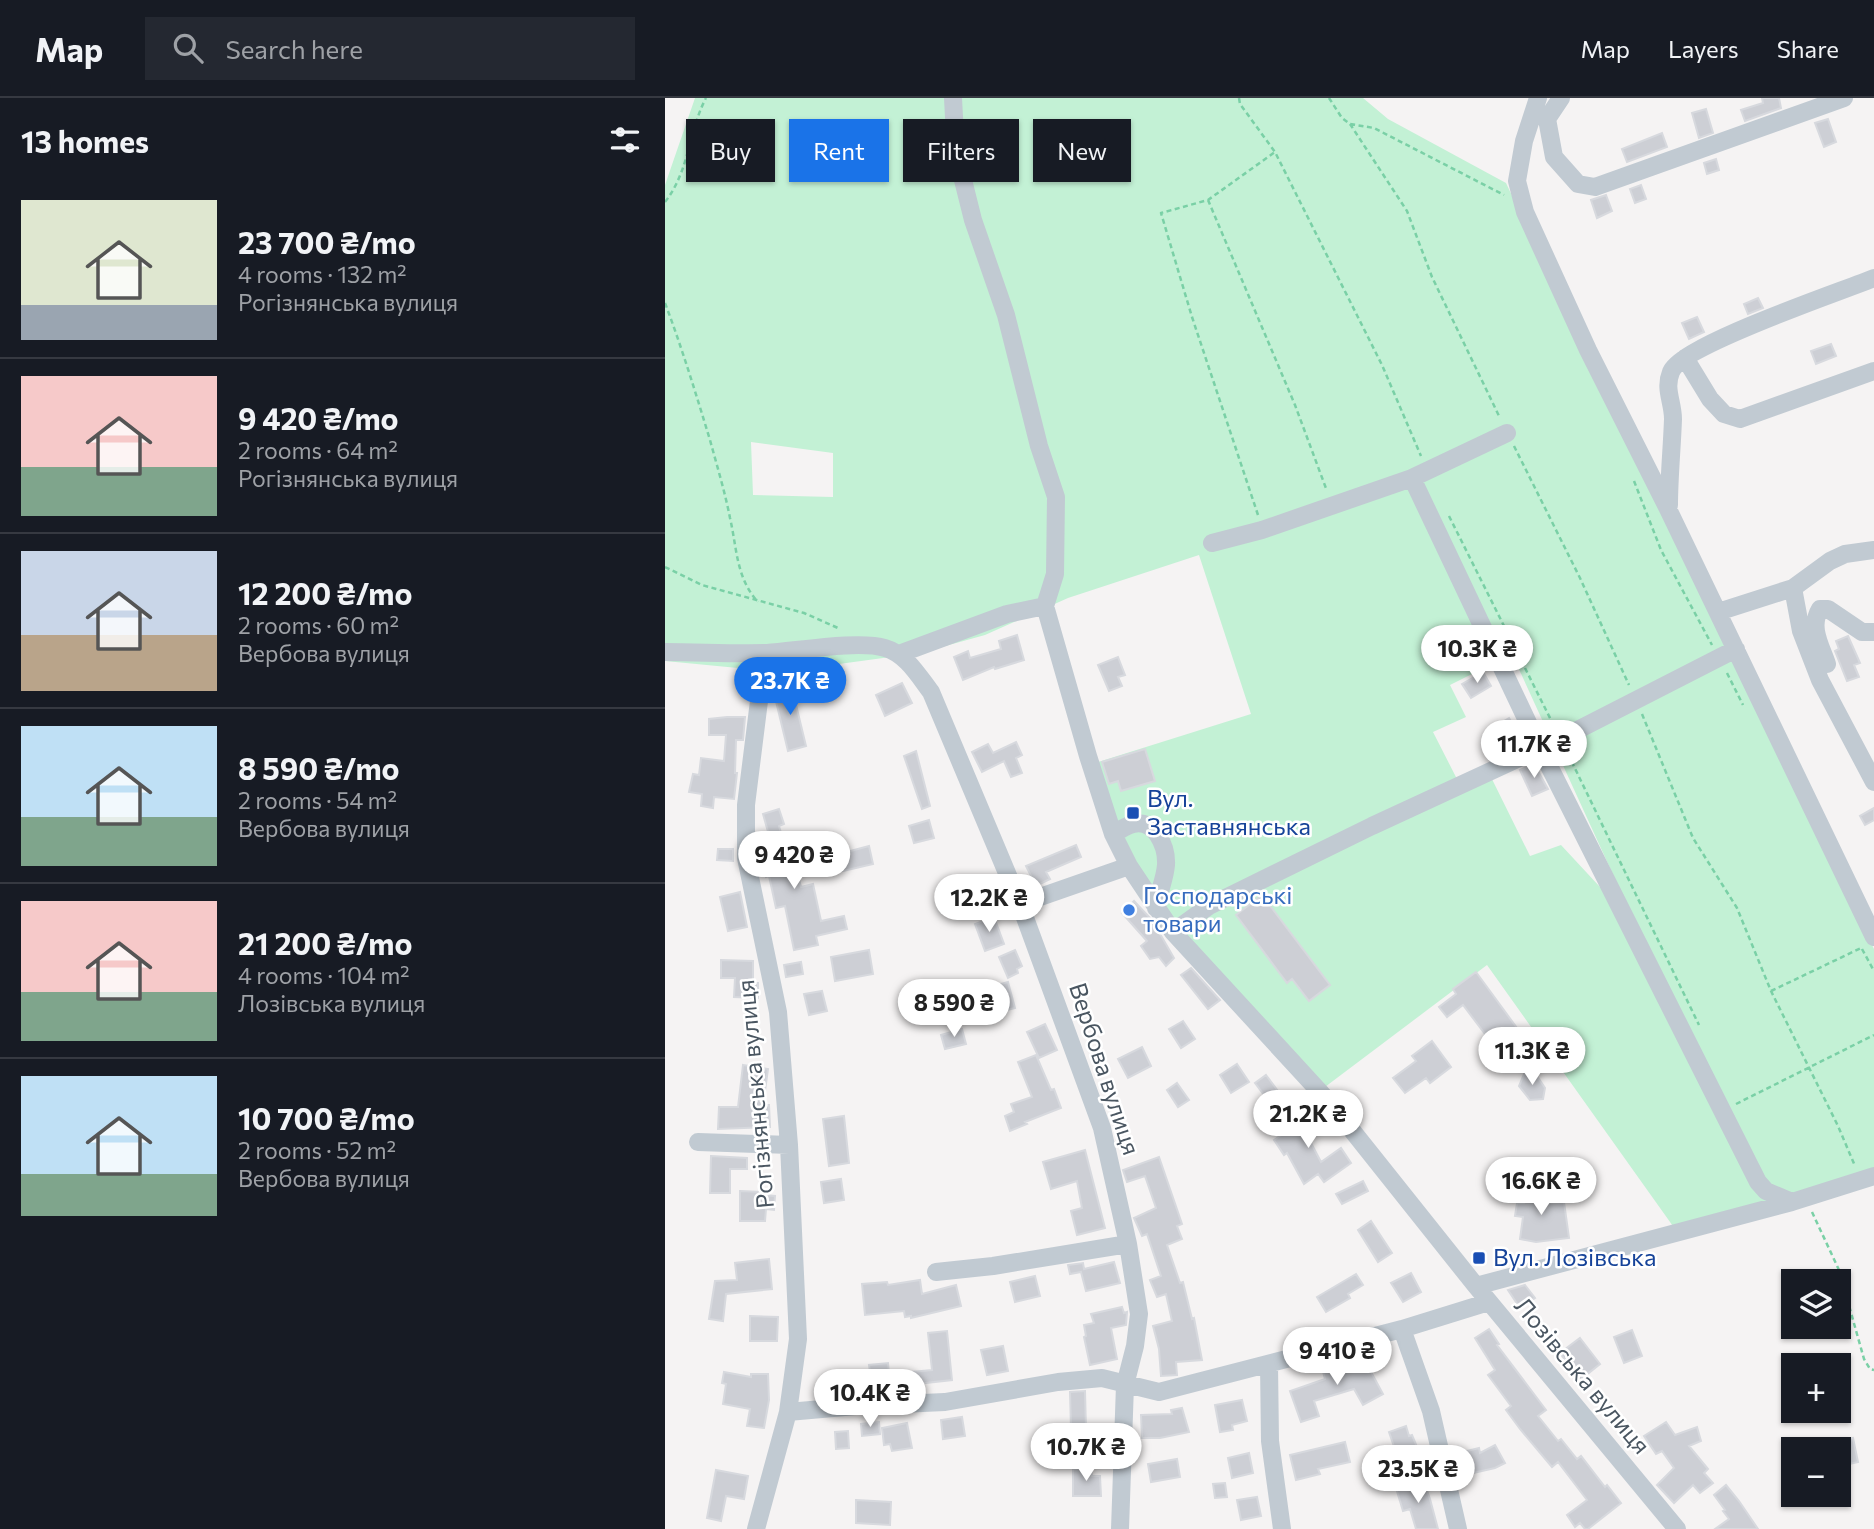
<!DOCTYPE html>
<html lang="en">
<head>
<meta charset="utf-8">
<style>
	body { margin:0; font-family:Commissioner,sans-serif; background:#242831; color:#f1f3f6; height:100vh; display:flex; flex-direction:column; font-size:26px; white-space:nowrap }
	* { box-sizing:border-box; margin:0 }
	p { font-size:23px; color:#9ea1a6 }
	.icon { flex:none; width:38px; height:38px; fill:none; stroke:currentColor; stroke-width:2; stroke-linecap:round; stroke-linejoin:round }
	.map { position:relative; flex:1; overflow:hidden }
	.side { display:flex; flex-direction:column; background:#171b24; width:665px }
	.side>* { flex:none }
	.hud { position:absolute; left:21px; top:21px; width:665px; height:63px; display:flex; gap:14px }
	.controls { position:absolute; left:1116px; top:1171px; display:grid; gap:14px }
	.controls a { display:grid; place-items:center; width:70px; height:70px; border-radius:0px; background:#171b24; box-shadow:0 2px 5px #0004; font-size:35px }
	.price { position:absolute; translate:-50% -60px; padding:0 16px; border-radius:24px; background:#fff; color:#222; font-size:23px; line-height:46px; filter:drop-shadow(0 2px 4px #0008) }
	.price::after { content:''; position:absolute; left:50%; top:42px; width:21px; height:16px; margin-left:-10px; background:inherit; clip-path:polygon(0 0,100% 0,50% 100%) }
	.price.current { background:#1a73e8; color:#fff }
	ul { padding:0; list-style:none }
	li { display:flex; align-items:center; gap:21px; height:175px; padding:0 21px }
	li+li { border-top:2px solid #363941 }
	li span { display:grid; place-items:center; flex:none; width:196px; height:140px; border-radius:0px; color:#555 }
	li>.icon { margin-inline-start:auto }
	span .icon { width:84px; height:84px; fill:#fffc; stroke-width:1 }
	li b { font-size:30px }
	h2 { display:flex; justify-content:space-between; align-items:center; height:84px; padding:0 21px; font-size:30px }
	.pill { padding:0 24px; border-radius:0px; background:#171b24; box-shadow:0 2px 5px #0004; font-size:24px; line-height:63px }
	.pill.current { background:#1a73e8; color:#fff }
	header { display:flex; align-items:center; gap:42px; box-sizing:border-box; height:98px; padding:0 35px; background:#171b24; border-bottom:2px solid #363941 }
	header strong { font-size:33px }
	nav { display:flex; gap:38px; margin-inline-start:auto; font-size:24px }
	.search { width:490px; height:63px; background:#242831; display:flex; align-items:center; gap:18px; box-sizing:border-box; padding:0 24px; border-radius:0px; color:#9ea1a6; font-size:26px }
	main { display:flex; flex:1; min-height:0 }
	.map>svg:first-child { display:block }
	.green { fill:#c3f1d5; fill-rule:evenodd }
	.building { fill:#cdcfd5; stroke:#d7d9de; stroke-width:2 }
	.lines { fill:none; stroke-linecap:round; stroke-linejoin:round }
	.path { stroke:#7ad0a6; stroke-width:2.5; stroke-dasharray:5 3.5; stroke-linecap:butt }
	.minor { stroke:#c1cad2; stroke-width:18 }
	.transit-dot { fill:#1a4fb4; stroke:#fff; stroke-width:2.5 }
	.shop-dot { fill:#3f7fe0; stroke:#fff; stroke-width:2.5 }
	.labels { text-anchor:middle; stroke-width:5; stroke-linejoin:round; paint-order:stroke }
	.transit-label { font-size:24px; fill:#164399; stroke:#fff; text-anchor:start }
	.shop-label { font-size:24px; fill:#366cbe; stroke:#fff; text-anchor:start }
	.street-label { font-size:24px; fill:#4a5661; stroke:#fff }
</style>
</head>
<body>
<header>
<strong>Map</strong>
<div class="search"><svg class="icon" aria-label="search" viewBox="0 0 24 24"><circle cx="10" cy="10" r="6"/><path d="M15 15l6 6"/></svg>Search here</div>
<nav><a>Map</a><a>Layers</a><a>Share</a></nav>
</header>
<main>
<section class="side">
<h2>13 homes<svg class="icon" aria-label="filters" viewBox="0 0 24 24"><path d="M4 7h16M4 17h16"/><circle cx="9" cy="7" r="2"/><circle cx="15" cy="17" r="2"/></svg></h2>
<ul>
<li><span style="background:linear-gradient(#dfe7d0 75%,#9aa5b1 0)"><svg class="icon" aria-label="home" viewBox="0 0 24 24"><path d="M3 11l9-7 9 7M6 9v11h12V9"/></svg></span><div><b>23 700 ₴/mo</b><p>4 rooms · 132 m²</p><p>Рогізнянська вулиця</p></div></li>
<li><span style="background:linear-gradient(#f6c9c9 65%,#7fa58c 0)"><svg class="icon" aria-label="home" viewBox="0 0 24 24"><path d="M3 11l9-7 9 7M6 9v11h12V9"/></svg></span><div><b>9 420 ₴/mo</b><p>2 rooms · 64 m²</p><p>Рогізнянська вулиця</p></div></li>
<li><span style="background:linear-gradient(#c9d6e8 60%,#b9a48a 0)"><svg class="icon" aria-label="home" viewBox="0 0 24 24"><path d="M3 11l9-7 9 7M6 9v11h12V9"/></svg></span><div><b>12 200 ₴/mo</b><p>2 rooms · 60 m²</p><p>Вербова вулиця</p></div></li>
<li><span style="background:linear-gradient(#bfe0f5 65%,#7fa58c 0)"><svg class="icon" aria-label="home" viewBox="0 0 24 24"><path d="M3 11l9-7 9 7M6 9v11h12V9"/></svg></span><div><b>8 590 ₴/mo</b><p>2 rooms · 54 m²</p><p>Вербова вулиця</p></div></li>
<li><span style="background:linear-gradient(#f6c9c9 65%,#7fa58c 0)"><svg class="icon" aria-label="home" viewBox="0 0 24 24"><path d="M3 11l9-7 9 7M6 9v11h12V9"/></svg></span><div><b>21 200 ₴/mo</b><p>4 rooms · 104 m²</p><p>Лозівська вулиця</p></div></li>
<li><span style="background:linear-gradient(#bfe0f5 70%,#7fa58c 0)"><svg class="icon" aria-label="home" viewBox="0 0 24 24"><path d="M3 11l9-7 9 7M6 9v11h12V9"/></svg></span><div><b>10 700 ₴/mo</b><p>2 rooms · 52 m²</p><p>Вербова вулиця</p></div></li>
</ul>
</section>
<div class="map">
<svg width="1209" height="1431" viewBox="0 0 1209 1431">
	<rect width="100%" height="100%" fill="#f5f3f3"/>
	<path class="green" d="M30,0H698L723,21L841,85L1064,555L1209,851V1076L1010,1131L822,867L652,995L464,777L430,665L586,616L534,457L403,500L320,537L255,555L115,574L0,563V87ZM86,344L168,355V399L88,397ZM847,556L950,781L935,789L896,747L865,758L822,671L793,683L768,634L801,619L785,587Z"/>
	<path class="building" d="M1097,0H1114L1116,10L1080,23L1076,12L1098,5Z
		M1041,11L1048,35L1034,40L1027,15Z
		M1163,21L1171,44L1159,49L1150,25Z
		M997,35L1002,49L962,64L957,51Z
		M1051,61L1054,72L1042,76L1039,65Z
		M976,87L981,101L970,105L965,91Z
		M941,97L947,113L932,120L926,102Z
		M1093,200L1098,210L1083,216L1079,206Z
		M1032,219L1039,234L1024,241L1017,225Z
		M1166,246L1171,258L1151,266L1146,253Z
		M352,537L359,562L330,571L329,569L298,582L289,559L303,553L305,560L336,551L334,543Z
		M1183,538L1195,565L1189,567L1194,579L1182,583L1170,553L1174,551L1171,543Z
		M453,559L460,577L453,579L457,588L444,593L433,567Z
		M818,574L826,588L806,600L797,586Z
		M237,585L247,605L220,618L211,597Z
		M126,586L141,648L123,653L108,591Z
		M62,619H80L78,642H71L70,675H72L69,701L49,699L48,710L36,708L37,696L24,694L28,676L34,677L36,660L59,663L61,637H44V621Z
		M844,620L859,645L848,650L834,626Z
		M351,644L357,657L351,660L357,675L346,679L339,663L317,674L307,654L323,646L328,655Z
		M480,651L490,683L456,693L453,683L444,686L437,664Z
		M251,653L265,708L257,711L239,658Z
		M869,666L883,691L867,698L855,672Z
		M1209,710V722L1200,727L1195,718Z
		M114,711L119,726L114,728L121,752L126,750L136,789L148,786L156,823L179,818L182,831L151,838L153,847L129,852L120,808L111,810L104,778L101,779L96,758L109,755L98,716Z
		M264,722L269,740L249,745L244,728Z
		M411,747L416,759L381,774L385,781L371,788L361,768Z
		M204,748L208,766L178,773L174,756Z
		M53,751H68V763L52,762Z
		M301,785L307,802L300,805L301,808L282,815L274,790L286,786L287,790Z
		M75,794L82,829L63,833L55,799Z
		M597,797L665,887L644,903L627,881L622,885L571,817Z
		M469,803L487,822L509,860L501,868L494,859L485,861L476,848L482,843L457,815Z
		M329,819L339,846L320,853L310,826Z
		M204,852L208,876L170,883L166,859Z
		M350,852L357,868L352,871L353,875L343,880L334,859Z
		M56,862L88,863V885H93V900L69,899L70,880H56Z
		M136,864L138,876L121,879L119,867Z
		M526,870L555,902L543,911L516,877Z
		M811,874L852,930L832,945L824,934L820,936L798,907L782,919L774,909L791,896L788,891Z
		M343,884L350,910L338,913L332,887Z
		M157,893L162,913L144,917L139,896Z
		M518,923L530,941L516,950L504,931Z
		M380,926L392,952L374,960L362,934Z
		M297,931L301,946L280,951L276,937Z
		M767,943L786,969L765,985L761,980L740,995L728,980L751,963L747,958Z
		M477,949L486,968L463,980L453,961Z
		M371,957L386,992L389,991L396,1010L360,1024L362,1026L345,1033L340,1018L349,1014L346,1006L367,999L353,964Z
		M572,966L584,984L566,995L555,977Z
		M78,967L103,971L98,1007H104L105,1029L53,1031L54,1009H73Z
		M859,976L872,978L880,990L878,1001L865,1002L854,988Z
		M601,977L616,997L605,1005L590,985Z
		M512,985L524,1002L513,1009L502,992Z
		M636,1009L654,1032L644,1041L656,1064L676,1050L686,1065L659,1084L653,1076L639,1086L622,1055L619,1057L609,1042L629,1028L622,1019Z
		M179,1018L184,1065L164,1068L158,1021Z
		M420,1052L440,1130L412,1137L406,1113L417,1110L412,1083L386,1091L378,1064Z
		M46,1058L82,1060V1071H65V1095H45Z
		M494,1059L517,1126L512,1128L517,1141L502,1147L515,1185L518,1184L527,1221L529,1220L537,1262L511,1264L512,1277L496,1278L494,1251L488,1228L507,1223L501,1196L492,1199L485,1182L496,1178L482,1136L477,1138L469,1120L491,1110L480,1078L462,1084L458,1072Z
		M176,1081L179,1102L159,1105L156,1084Z
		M698,1083L703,1093L677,1106L671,1096Z
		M861,1083L878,1085L875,1106L899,1104L904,1140L871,1144L855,1141L858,1119L850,1118L852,1105H859Z
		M75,1093L98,1094V1097L110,1098L109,1112L101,1111L100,1123H75Z
		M706,1123L727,1155L713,1164L693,1132Z
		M104,1161L107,1191L61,1196L58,1223L44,1221L50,1183L72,1182L70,1165Z
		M449,1164L455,1185L421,1193L416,1174L405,1176L403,1167L418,1165L419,1171Z
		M746,1175L756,1194L738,1204L726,1185Z
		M691,1176L698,1187L683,1196L685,1200L661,1214L652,1199Z
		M370,1178L375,1198L350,1204L345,1184Z
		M255,1182L257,1196L291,1187L296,1208L246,1220V1218L240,1219L239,1213L200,1217L197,1186L222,1184L223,1187Z
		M860,1187L870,1200L855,1210L843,1192Z
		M457,1209L459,1215L462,1214L461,1227L446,1230L452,1261L425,1267L419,1239L421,1238L419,1227L429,1225L426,1216Z
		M85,1218L113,1219L112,1243H85Z
		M824,1231L834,1246L832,1247L881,1312L873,1318L893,1343L896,1341L912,1361L916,1358L940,1389L942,1387L956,1405L923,1431H920L915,1425L910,1429L902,1417L922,1402L893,1364L887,1369L855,1331L841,1312L846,1308L823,1277L830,1272L810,1240Z
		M967,1232L977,1258L959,1265L949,1239Z
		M282,1233L287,1282L252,1286L253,1293L240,1294L239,1290L211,1293L210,1288H207L204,1267L223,1265L224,1276L267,1272L263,1235Z
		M915,1240L935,1266L915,1282L895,1255Z
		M338,1248L343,1273L322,1277L316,1252Z
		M698,1259L718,1296L698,1307L689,1291L649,1303L654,1318L636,1324L625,1293L660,1281L657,1270L678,1264L679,1270Z
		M59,1274L86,1279V1276H103L104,1302L99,1330L82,1328L85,1311L58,1306L61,1286L57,1285Z
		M420,1293L421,1331H406L405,1294Z
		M577,1302L582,1323L567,1327L568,1332L555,1334L550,1307Z
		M517,1310L524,1334L495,1340H477L476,1317L507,1316L506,1312Z
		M297,1319L300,1338L278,1341L276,1322Z
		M214,1324L215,1336L197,1338L196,1326Z
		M1001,1324L1010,1337L1032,1329L1036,1343L1024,1348L1043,1371L1039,1375L1048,1385L1035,1395L1028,1387L1009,1405L992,1387L1009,1370L997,1353L991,1356L979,1338Z
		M242,1325L247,1350L227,1353L225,1346L219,1347L217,1330Z
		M741,1328L744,1338L747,1337L755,1356L734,1363L724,1334Z
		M183,1333L184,1350L171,1351L170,1334Z
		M1188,1340L1193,1364L1176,1368L1174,1351L1171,1343Z
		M680,1344L685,1364L653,1371L655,1376L631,1382L625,1357Z
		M830,1347L840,1365L830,1370L795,1378L790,1356L814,1350L815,1355Z
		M584,1355L588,1375L567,1380L563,1360Z
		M512,1361L515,1379L486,1384L483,1366Z
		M408,1371H426L427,1378H435L436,1398H408Z
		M51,1372L83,1378L79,1401L61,1398L56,1423L42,1420Z
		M758,1381L765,1401L773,1431H751L745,1411L738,1413L731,1390Z
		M560,1385L562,1399L550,1400L548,1386Z
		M1061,1387L1074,1403L1093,1431H1050L1064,1421L1058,1413L1060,1412L1049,1397Z
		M592,1399L596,1418L576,1422L572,1402Z
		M191,1402L226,1404L225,1427L191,1425Z"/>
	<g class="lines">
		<path class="path" d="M574,0L575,6L610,54L717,267L756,358
			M664,0L677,20L685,26L709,30L839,97
			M685,26L742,113L767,179L835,320
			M543,102L630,307L662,393
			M0,104C25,72 23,34 41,0
			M0,205C17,250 31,296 45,342C52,368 60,394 65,420C72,450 71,480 93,504
			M849,348L915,480L964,587
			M969,383L996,452L1047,547
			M593,417L527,219L496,115L543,102L610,54
			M784,418L889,628
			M0,469L37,487L139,515L173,530
			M1062,575L1078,607
			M977,616L1028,740L1072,810L1106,893L1173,1028L1190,1068
			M903,656L1034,927
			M1197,851L1209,873
			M1106,893L1196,850
			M1071,1006L1209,937
			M1147,1114L1174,1172L1199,1261L1205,1271L1209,1272"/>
		<path class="minor" d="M288,0L290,38L297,78L308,122L341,217L374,348L391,399L390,476L380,508L423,658L448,736L464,768L508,834L666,1006L811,1188L1012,1431
			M873,0L859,43L852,83L860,114L923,252L1003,411L1209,839
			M896,0L882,21L889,59L913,86L930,89L1179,0
			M1020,260L1045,301L1059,316L1075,321L1209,273
			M747,380L875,650L1093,1084L1101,1093L1127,1104
			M1004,407C1004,379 1007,350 1008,321C1008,304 999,291 1006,274C1016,247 1175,194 1209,180
			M547,445L597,432L747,380L842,335
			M1128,490L1136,533L1155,582L1209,684
			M1053,514L1128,490L1165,463L1180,456L1209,452
			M0,554C34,554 68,556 102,555C132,553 194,542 220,550C241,556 253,577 266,594L355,806L437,1030L463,1146L474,1216L470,1248L460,1287L455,1431
			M234,556L342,516L380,508
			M1162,566C1156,548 1144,529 1155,511H1163L1197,534H1209
			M448,736C454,733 462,727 468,726C490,720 502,749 501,767C500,781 493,796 491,810
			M355,806L464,768
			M508,834L544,808L707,728L895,641L1071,551
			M33,1044L124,1047
			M271,1174L328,1168L463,1146
			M811,1188L1127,1104L1209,1078
			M737,1231L766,1313L793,1431
			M604,1266L605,1343L617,1431
			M123,1314L191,1308L280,1304L393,1284L437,1280L494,1294L737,1231L824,1204
			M91,1431L123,1314L133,1241L124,1047L113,914L81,760V707L100,555"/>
	</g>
	<g class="transit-dot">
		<rect x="461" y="708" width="14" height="14" rx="3.5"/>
		<rect x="807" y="1153" width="14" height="14" rx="3.5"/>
	</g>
	<circle class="shop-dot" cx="464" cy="812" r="7"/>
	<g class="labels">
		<g class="transit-label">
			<text x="482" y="709">Вул.<tspan x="482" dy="28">Заставнянська</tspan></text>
			<text x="828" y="1168">Вул. Лозівська</text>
		</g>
		<g class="shop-label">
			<text x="478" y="806">Господарські<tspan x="478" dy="28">товари</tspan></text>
		</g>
		<g class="street-label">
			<text transform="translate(439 971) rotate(72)" y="8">Вербова вулиця</text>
			<text transform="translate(91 996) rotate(-95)" y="8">Рогізнянська вулиця</text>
			<text transform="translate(917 1278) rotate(50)" y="8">Лозівська вулиця</text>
		</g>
	</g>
</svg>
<div class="controls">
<a><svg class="icon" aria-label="layers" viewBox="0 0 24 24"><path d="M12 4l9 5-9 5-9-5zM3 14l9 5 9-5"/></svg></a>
<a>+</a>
<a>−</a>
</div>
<b class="price" style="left:812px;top:587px">10.3K ₴</b>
<b class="price current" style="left:125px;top:619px">23.7K ₴</b>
<b class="price" style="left:869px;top:682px">11.7K ₴</b>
<b class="price" style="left:129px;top:793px">9 420 ₴</b>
<b class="price" style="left:324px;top:836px">12.2K ₴</b>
<b class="price" style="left:289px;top:941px">8 590 ₴</b>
<b class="price" style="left:867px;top:989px">11.3K ₴</b>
<b class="price" style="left:643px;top:1052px">21.2K ₴</b>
<b class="price" style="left:876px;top:1119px">16.6K ₴</b>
<b class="price" style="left:672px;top:1289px">9 410 ₴</b>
<b class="price" style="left:205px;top:1331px">10.4K ₴</b>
<b class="price" style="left:421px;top:1385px">10.7K ₴</b>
<b class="price" style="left:753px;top:1407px">23.5K ₴</b>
<div class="hud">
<a class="pill">Buy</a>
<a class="pill current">Rent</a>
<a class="pill">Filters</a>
<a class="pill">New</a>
</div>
</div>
</main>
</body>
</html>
